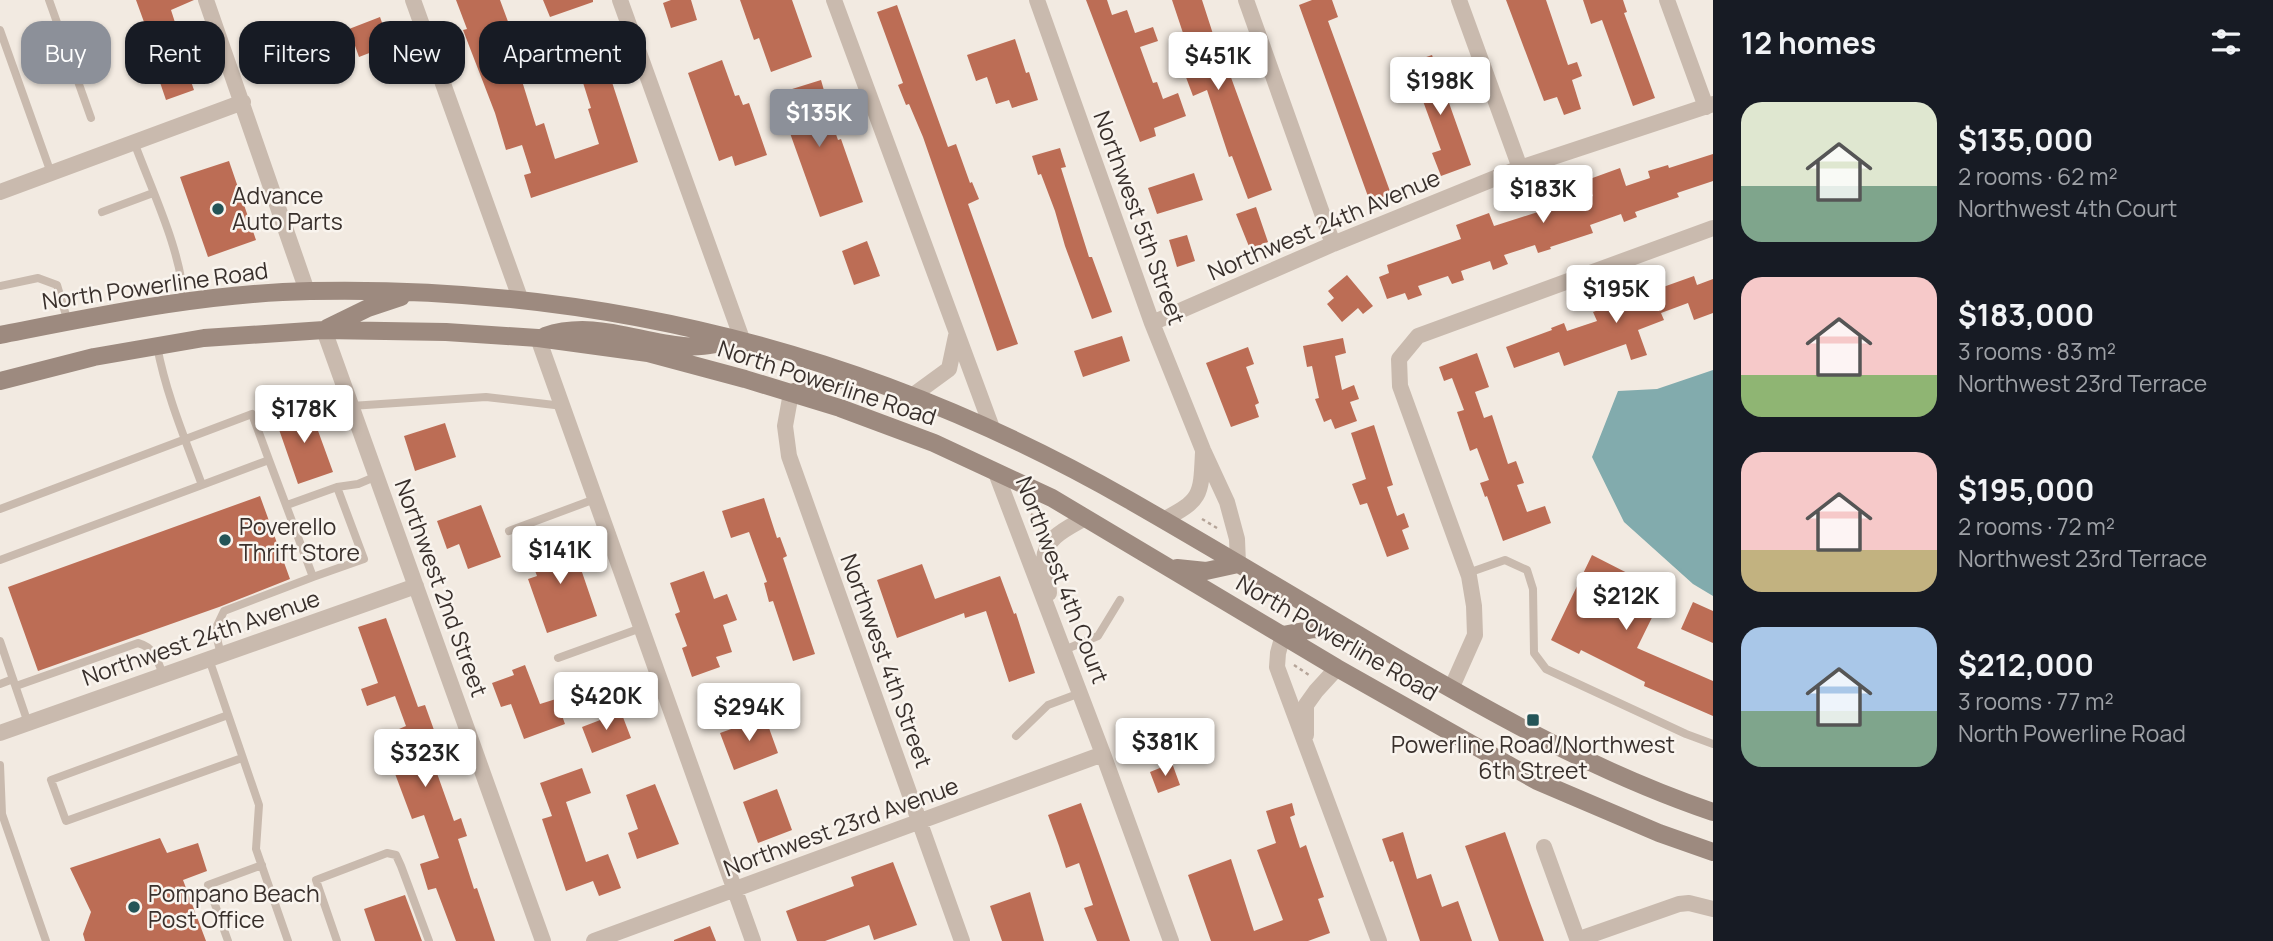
<!DOCTYPE html>
<html lang="en">
<head>
<meta charset="utf-8">
<style>
	body { margin:0; font-family:Manrope,sans-serif; background:#242831; color:#f1f3f6; height:100vh; display:flex; flex-direction:column; font-size:26px; white-space:nowrap }
	* { box-sizing:border-box; margin:0 }
	p { font-size:23px; color:#9ea1a6 }
	.icon { flex:none; width:38px; height:38px; fill:none; stroke:currentColor; stroke-width:2; stroke-linecap:round; stroke-linejoin:round }
	.map { position:relative; flex:1; overflow:hidden }
	.drawer { display:flex; flex-direction:column; background:#171b24; width:560px }
	.drawer>* { flex:none }
	.banner { position:absolute; left:21px; top:21px; width:665px; height:63px; display:flex; gap:14px }
	.price { position:absolute; translate:-50% -60px; padding:0 16px; border-radius:7px; background:#fff; color:#222; font-size:23px; line-height:46px; filter:drop-shadow(0 2px 4px #0008) }
	.price::after { content:''; position:absolute; left:50%; top:42px; width:21px; height:16px; margin-left:-10px; background:inherit; clip-path:polygon(0 0,100% 0,50% 100%) }
	.price.on { background:#8c9099; color:#fff }
	ul { padding:0; list-style:none }
	li { display:flex; align-items:center; gap:21px; height:175px; padding:0 28px }
	li span { display:grid; place-items:center; flex:none; width:196px; height:140px; border-radius:21px; color:#555 }
	li>.icon { margin-inline-start:auto }
	span .icon { width:84px; height:84px; fill:#fffc; stroke-width:1 }
	li b { font-size:30px }
	h2 { display:flex; justify-content:space-between; align-items:center; height:84px; padding:0 28px; font-size:30px }
	.tag { padding:0 24px; border-radius:21px; background:#171b24; box-shadow:0 2px 5px #0004; font-size:24px; line-height:63px }
	.tag.on { background:#8c9099; color:#fff }
	main { display:flex; flex:1; min-height:0 }
	.map>svg:first-child { display:block }
	.water { fill:#82abad }
	.building { fill:#bc6d55 }
	.lines { fill:none; stroke-linecap:round; stroke-linejoin:round }
	.path { stroke:#b5a498; stroke-width:2.5; stroke-dasharray:3.5 3.5; stroke-linecap:butt }
	.service { stroke:#c9baae; stroke-width:8 }
	.minor { stroke:#c9baae; stroke-width:16 }
	.secondary { stroke:#9d8a7f; stroke-width:18 }
	.poi-dot { fill:#245457; stroke:#f9f4ee; stroke-width:2.5 }
	.labels { text-anchor:middle; stroke-width:5; stroke-linejoin:round; paint-order:stroke }
	.poi-label { font-size:23px; fill:#39302c; stroke:#f9f4ee; text-anchor:start }
	.street-label { font-size:23px; fill:#39302c; stroke:#f9f4ee }
</style>
</head>
<body>
<main>
<div class="map">
<svg width="1713" height="941" viewBox="0 0 1713 941">
	<rect width="100%" height="100%" fill="#f2eae1"/>
	<path class="water" d="M1713,370V596L1693,584L1624,522L1592,457L1618,391L1657,389Z"/>
	<path class="building" d="M136,0H194L171,10L180,38L165,43L176,74L187,70L194,90L166,100L152,59L137,65L129,40L148,33Z
		M456,0H500L529,78L522,81L536,126L544,123L555,159L599,144L588,109L591,108L579,70L598,64L602,76L609,73L638,162L531,198L524,175L531,173L522,145L506,150L495,113L463,30L467,29Z
		M543,0H593V2L550,17Z
		M671,0H691L697,20L671,28L663,3Z
		M740,0H792L812,57L771,72L759,38L754,40Z
		M1086,0H1107L1112,15L1127,10L1135,33L1153,27L1158,41L1140,47L1153,83L1157,82L1163,99L1178,93L1186,116L1154,128L1156,136L1140,142Z
		M1172,0H1202L1213,34L1217,33L1227,60L1225,61L1272,190L1248,199L1232,156L1229,157L1207,90L1193,96L1172,40L1184,36Z
		M1312,0H1332L1338,17L1328,21L1391,194L1370,202L1299,5Z
		M1506,0H1546L1568,65L1577,62L1582,76L1572,80L1581,109L1564,115L1557,97L1544,101Z
		M1583,0H1623L1627,12L1624,13L1655,98L1633,106L1602,20L1591,24Z
		M897,5L948,147L956,144L970,183L972,182L979,199L968,204L1018,344L997,351L923,137L909,104L906,105L898,85L903,83L877,12Z
		M380,17L390,45L359,57L349,29Z
		M1015,39L1026,73L1029,72L1038,100L1012,108L1009,100L996,104L987,77L976,81L967,55Z
		M1432,55L1471,165L1441,176L1432,153L1441,150L1409,63Z
		M722,60L735,96L739,95L743,105L749,103L767,155L735,166L732,156L719,161L688,73Z
		M821,80L825,94L822,95L838,140L841,139L863,202L820,217L776,94Z
		M1060,148L1066,167L1061,168L1089,257H1092L1112,312L1092,319L1065,246L1055,211L1041,174L1038,175L1032,156Z
		M1713,154V181L1677,193L1679,197L1635,212L1637,217L1624,222L1621,214L1590,225L1593,233L1550,247L1551,249L1538,253L1535,245L1504,255L1508,264L1493,270L1490,261L1461,271L1464,280L1452,284L1448,276L1418,286L1422,295L1408,300L1405,293L1387,299L1379,277L1389,273L1387,265L1461,239L1456,225L1489,213L1494,226L1547,209L1539,182L1559,176L1568,204L1593,196L1587,180L1620,168L1626,186L1650,178L1648,171L1668,165L1669,168Z
		M229,161L256,240L208,257L180,177Z
		M1194,173L1203,200L1157,214L1148,188Z
		M1256,207L1268,242L1250,249L1236,214Z
		M1187,235L1195,261L1177,267L1169,240Z
		M867,241L880,276L854,285L842,251Z
		M1347,275L1373,306L1363,314L1358,308L1342,322L1327,304L1334,298L1328,291Z
		M1694,276L1697,285L1713,279V313L1694,320L1688,303L1661,313L1664,320L1638,330L1647,355L1631,360L1626,344L1564,366L1559,352L1514,368L1506,347L1552,330L1551,328L1564,323L1567,331L1597,321L1593,312Z
		M1122,336L1130,361L1083,377L1074,351Z
		M1343,338L1346,353L1335,356L1342,390L1354,385L1359,399L1350,402L1357,421L1335,429L1331,419L1324,422L1315,399L1319,398L1312,366L1307,367L1303,346Z
		M1248,347L1254,364L1246,367L1259,403L1255,405L1259,417L1231,427L1206,363Z
		M1477,353L1489,387L1475,392L1484,418L1492,415L1508,464L1516,461L1524,483L1517,485L1527,512L1545,506L1551,523L1503,541L1487,496L1485,497L1480,483L1489,480L1477,448L1470,451L1457,412L1464,410L1452,378L1444,381L1439,367Z
		M309,406L333,472L298,484L275,418Z
		M445,423L456,457L415,471L404,436Z
		M1374,425L1393,485L1387,487L1397,516L1404,513L1409,527L1402,530L1409,549L1387,557L1367,503L1360,505L1352,484L1366,479L1351,433Z
		M260,496L290,579L219,607L38,671L8,587Z
		M764,498L777,538L780,537L787,556L783,558L815,654L793,661L773,601L769,602L764,583L767,582L749,532L731,538L722,511Z
		M481,505L501,557L468,569L459,544L447,549L437,521Z
		M570,537L597,616L547,633L528,579L537,576L528,552Z
		M1592,555L1639,579L1641,576L1666,589L1637,648L1713,681V716L1644,686L1645,682L1581,650L1579,654L1551,640Z
		M922,564L935,599L1000,576L1014,614L1016,613L1035,673L1009,682L986,611L965,618L964,613L897,638L877,580Z
		M704,571L714,599L727,594L737,620L723,625L732,652L716,657L720,667L692,677L682,648L687,646L675,614L680,612L670,583Z
		M1693,602L1713,611V643L1681,629Z
		M386,618L418,707L425,705L434,730L423,734L454,821L461,818L467,836L458,839L474,889L477,888L495,941H456L436,888L428,890L420,864L439,858L424,815L412,819L388,755L405,748L399,729L406,726L395,696L367,706L361,689L378,683L358,627Z
		M525,665L540,704L556,699L565,724L524,739L511,704L501,707L492,683L514,675L512,670Z
		M621,712L631,738L592,753L582,727Z
		M765,717L778,753L734,770L720,733Z
		M1172,763L1180,785L1158,793L1150,772Z
		M582,768L591,793L566,802L586,862L608,854L621,888L599,896L593,881L566,891L542,819L552,816L540,783Z
		M655,784L679,844L637,859L628,833L638,829L626,795Z
		M777,789L792,830L758,843L743,802Z
		M1081,803L1100,856L1130,941H1097L1084,908L1093,905L1079,863L1066,868L1059,846L1048,815Z
		M1292,803L1295,815L1290,817L1300,848L1306,845L1311,860L1324,897L1318,899L1330,933L1308,941H1211L1188,875L1231,859L1254,931L1283,920L1257,850L1276,843L1266,811Z
		M1403,832L1417,879L1431,874L1442,907L1458,901L1472,941H1420L1393,861L1390,862L1382,839Z
		M1505,832L1529,900L1544,941H1499L1465,846Z
		M160,838L167,853L198,843L207,871L183,880L206,941H85L83,934L91,912L70,868Z
		M893,862L917,925L874,940L869,925L825,941H797L786,911L854,886L851,877Z
		M1030,892L1044,941H1002L990,906Z
		M405,895L422,941H375L364,909Z
		M710,926L716,941H674V940Z"/>
	<g class="lines">
		<path class="path" d="M1031,514L1046,522
			M1202,519L1217,528
			M1294,665L1309,675"/>
		<path class="service" d="M49,0L91,118
			M0,30L51,173
			M134,142C152,191 182,252 184,303
			M102,212L153,193
			M0,286L38,278L57,285L68,322
			M351,406L486,397L563,406
			M269,460L313,577L364,559L337,487L287,505
			M337,487L358,484L377,476
			M0,509L252,414L269,460L202,485C185,439 166,394 157,346
			M509,531L595,499
			M0,560L202,485
			M1468,573L1505,560L1527,570L1533,589L1534,653L1546,669L1686,734L1713,744
			M0,641L28,723
			M1064,650L1098,636L1120,600
			M221,655L215,630L224,611L313,577
			M558,658L641,628
			M209,659L259,805L256,849L288,941
			M0,684L13,679
			M16,686L138,643C154,647 158,661 163,675
			M572,707L658,674
			M228,715L51,780L66,821L242,758
			M1016,736L1048,705L1080,693
			M0,765L2,814L46,941
			M228,941L208,885L262,865
			M337,941L316,880L387,853L396,855L401,866L429,941"/>
		<path class="minor" d="M206,0L307,291
			M413,0L520,298
			M620,0L742,339
			M834,0L992,428
			M1037,0L1152,323L1203,450L1227,502L1237,539L1238,564
			M1246,0L1333,244
			M1459,0L1520,168
			M1667,0L1706,107
			M0,192L243,102
			M1152,323L1333,244L1520,168L1713,104
			M324,330L543,941
			M538,338L753,941
			M791,393L785,426L789,456L962,941
			M912,396L949,369L956,336
			M996,473L1103,754L1171,941
			M1163,520C1202,500 1201,495 1203,452
			M1049,593C1049,582 1044,571 1044,560C1045,537 1068,528 1085,518
			M1283,635L1278,653L1277,667L1379,941
			M1451,689L1475,635L1474,606L1469,576L1400,386L1399,359L1418,336L1713,228
			M0,733L416,586
			M1306,735V705L1316,691L1337,668
			M1544,847L1578,941
			M594,941L1103,754
			M1581,941L1585,937L1679,904L1689,903L1713,909"/>
		<path class="secondary" d="M327,328L368,308L401,297
			M0,335C102,315 206,293 310,291C602,285 876,355 1129,500C1220,552 1309,606 1399,659C1501,718 1601,774 1713,812
			M545,336C592,320 635,341 683,346C699,348 715,344 731,341
			M0,381L94,357L204,338L324,330L446,332L538,338L648,353L745,379L840,408L934,443L1052,498L1337,668L1537,781L1659,833L1713,852
			M791,393L842,379H859
			M1177,568L1206,571L1238,564
			M1283,635L1314,629L1349,631"/>
	</g>
	<g class="poi-dot">
		<circle cx="218" cy="209" r="7"/>
		<circle cx="225" cy="540" r="7"/>
		<rect x="1526" y="713" width="14" height="14" rx="3.5"/>
		<circle cx="134" cy="907" r="7"/>
	</g>
	<g class="labels">
		<g class="poi-label">
			<text x="232" y="204">Advance<tspan x="232" dy="26">Auto Parts</tspan></text>
			<text x="239" y="535">Poverello<tspan x="239" dy="26">Thrift Store</tspan></text>
			<text x="1533" y="753" text-anchor="middle">Powerline Road/Northwest<tspan x="1533" dy="26">6th Street</tspan></text>
			<text x="148" y="902">Pompano Beach<tspan x="148" dy="26">Post Office</tspan></text>
		</g>
		<g class="street-label">
			<text transform="translate(1139 218) rotate(70)" y="8">Northwest 5th Street</text>
			<text transform="translate(1324 225) rotate(-23)" y="8">Northwest 24th Avenue</text>
			<text transform="translate(155 286) rotate(-8)" y="8">North Powerline Road</text>
			<text transform="translate(827 383) rotate(18)" y="8">North Powerline Road</text>
			<text transform="translate(1062 580) rotate(69)" y="8">Northwest 4th Court</text>
			<text transform="translate(441 588) rotate(70)" y="8">Northwest 2nd Street</text>
			<text transform="translate(201 638) rotate(-19)" y="8">Northwest 24th Avenue</text>
			<text transform="translate(1337 638) rotate(30)" y="8">North Powerline Road</text>
			<text transform="translate(886 661) rotate(70)" y="8">Northwest 4th Street</text>
			<text transform="translate(841 827) rotate(-20)" y="8">Northwest 23rd Avenue</text>
		</g>
	</g>
</svg>
<b class="price" style="left:1218px;top:92px">$451K</b>
<b class="price" style="left:1440px;top:117px">$198K</b>
<b class="price on" style="left:819px;top:149px">$135K</b>
<b class="price" style="left:1543px;top:225px">$183K</b>
<b class="price" style="left:1616px;top:325px">$195K</b>
<b class="price" style="left:304px;top:445px">$178K</b>
<b class="price" style="left:560px;top:586px">$141K</b>
<b class="price" style="left:1626px;top:632px">$212K</b>
<b class="price" style="left:606px;top:732px">$420K</b>
<b class="price" style="left:749px;top:743px">$294K</b>
<b class="price" style="left:1165px;top:778px">$381K</b>
<b class="price" style="left:425px;top:789px">$323K</b>
<div class="banner">
<a class="tag on">Buy</a>
<a class="tag">Rent</a>
<a class="tag">Filters</a>
<a class="tag">New</a>
<a class="tag">Apartment</a>
</div>
</div>
<section class="drawer">
<h2>12 homes<svg class="icon" aria-label="filters" viewBox="0 0 24 24"><path d="M4 7h16M4 17h16"/><circle cx="9" cy="7" r="2"/><circle cx="15" cy="17" r="2"/></svg></h2>
<ul>
<li><span style="background:linear-gradient(#dfe7d0 60%,#7fa58c 0)"><svg class="icon" aria-label="home" viewBox="0 0 24 24"><path d="M3 11l9-7 9 7M6 9v11h12V9"/></svg></span><div><b>$135,000</b><p>2 rooms · 62 m²</p><p>Northwest 4th Court</p></div></li>
<li><span style="background:linear-gradient(#f6c9c9 70%,#8fb573 0)"><svg class="icon" aria-label="home" viewBox="0 0 24 24"><path d="M3 11l9-7 9 7M6 9v11h12V9"/></svg></span><div><b>$183,000</b><p>3 rooms · 83 m²</p><p>Northwest 23rd Terrace</p></div></li>
<li><span style="background:linear-gradient(#f6c9c9 70%,#c2b280 0)"><svg class="icon" aria-label="home" viewBox="0 0 24 24"><path d="M3 11l9-7 9 7M6 9v11h12V9"/></svg></span><div><b>$195,000</b><p>2 rooms · 72 m²</p><p>Northwest 23rd Terrace</p></div></li>
<li><span style="background:linear-gradient(#a9c7e8 60%,#7fa58c 0)"><svg class="icon" aria-label="home" viewBox="0 0 24 24"><path d="M3 11l9-7 9 7M6 9v11h12V9"/></svg></span><div><b>$212,000</b><p>3 rooms · 77 m²</p><p>North Powerline Road</p></div></li>
</ul>
</section>
</main>
</body>
</html>
